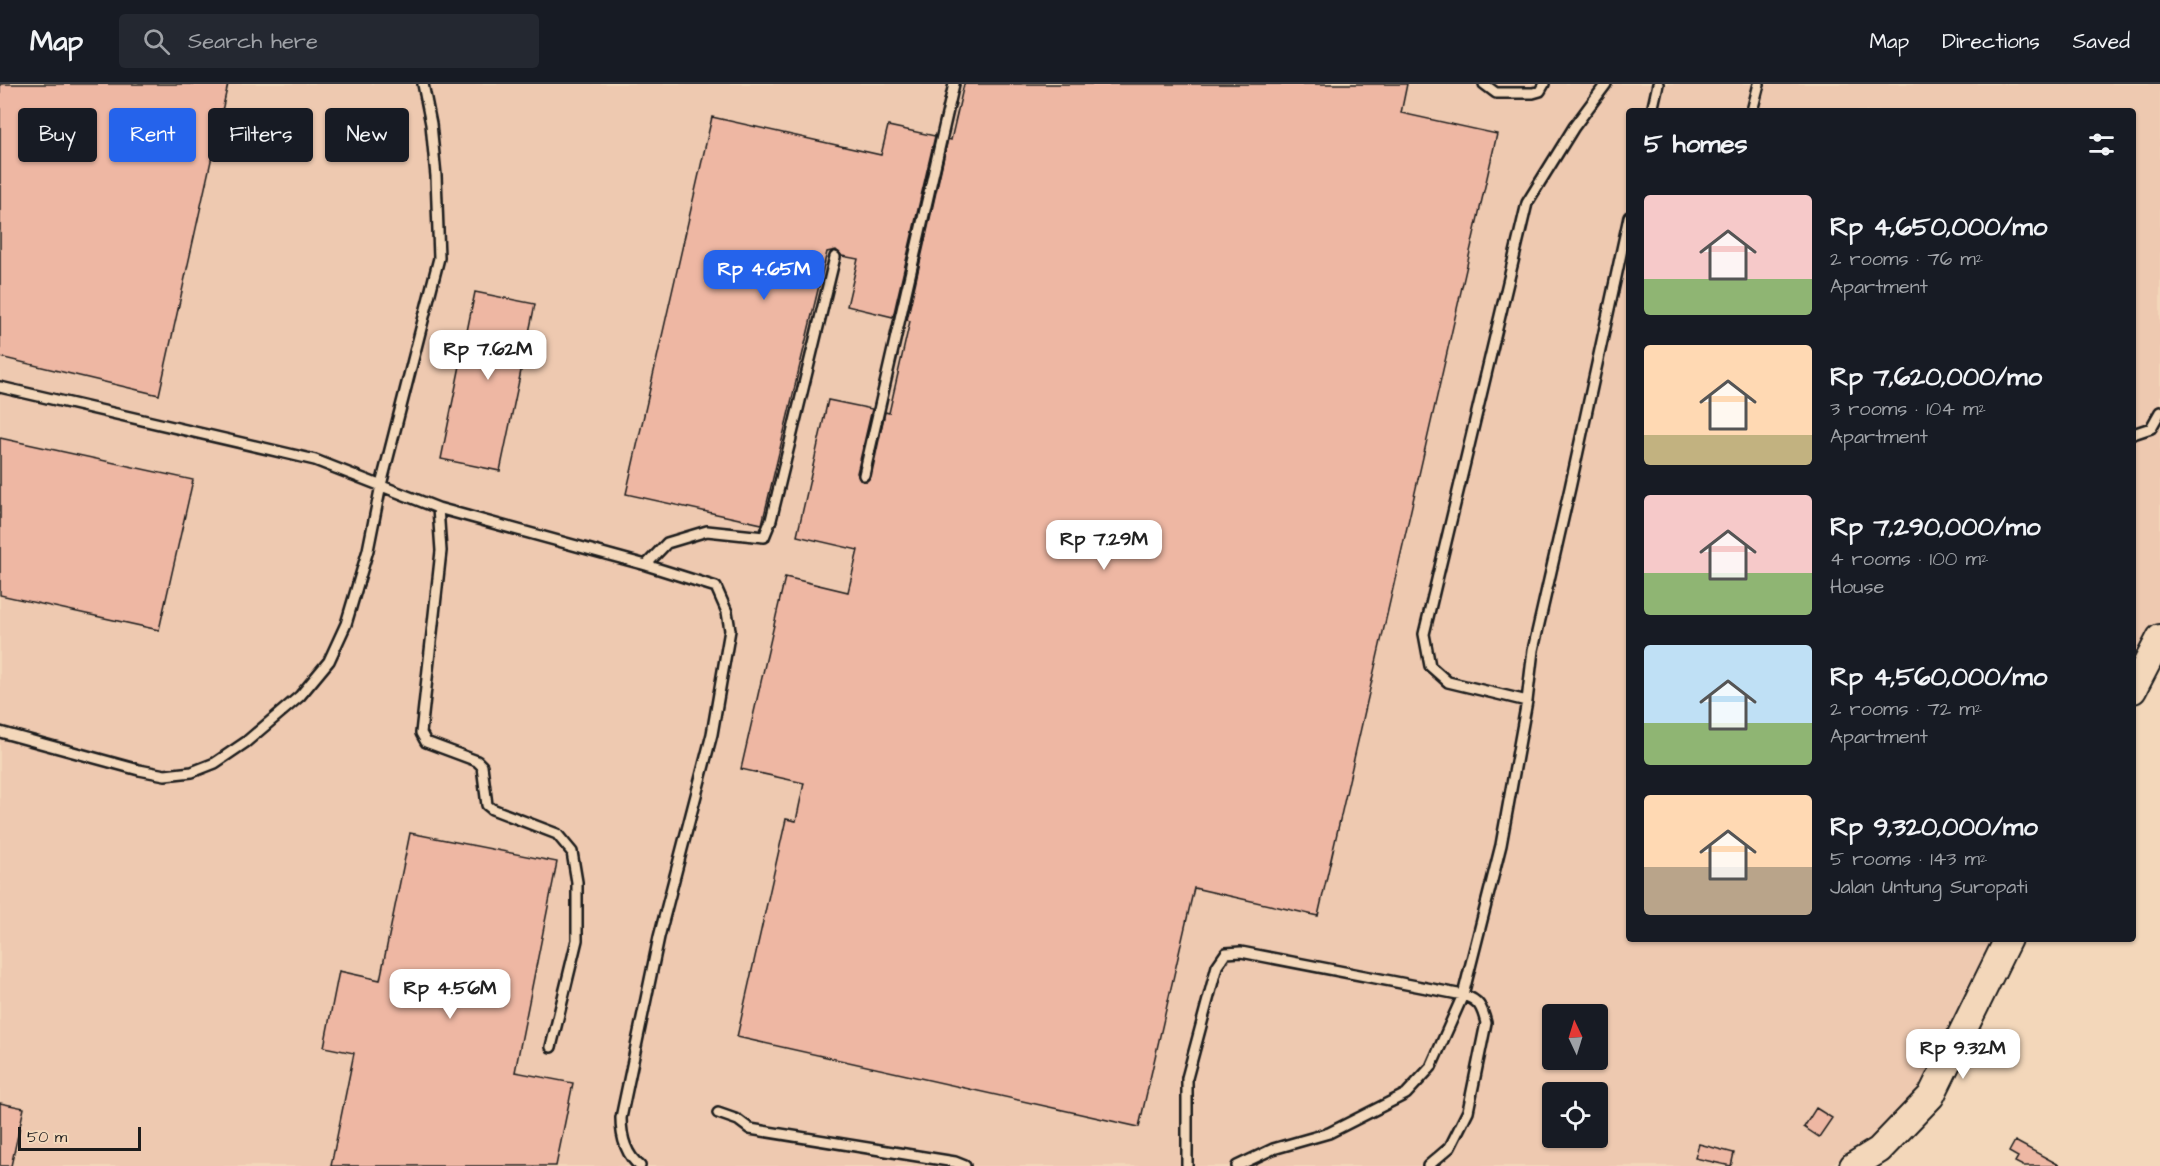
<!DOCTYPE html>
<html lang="en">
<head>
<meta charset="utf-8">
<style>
	body { margin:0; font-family:"Architects Daughter",sans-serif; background:#242831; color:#f1f3f6; height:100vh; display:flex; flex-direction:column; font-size:22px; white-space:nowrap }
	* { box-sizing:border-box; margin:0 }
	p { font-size:20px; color:#9ea1a6 }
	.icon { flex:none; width:33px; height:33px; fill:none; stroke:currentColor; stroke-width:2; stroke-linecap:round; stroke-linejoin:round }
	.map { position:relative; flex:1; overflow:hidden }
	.sheet { position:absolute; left:1626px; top:24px; width:510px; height:834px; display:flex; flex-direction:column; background:#171b24; border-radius:6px; box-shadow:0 2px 4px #0004 }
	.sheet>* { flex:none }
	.top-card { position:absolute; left:18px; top:24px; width:570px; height:54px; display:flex; gap:12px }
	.needle { width:39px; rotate:356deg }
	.controls { position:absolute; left:1542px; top:920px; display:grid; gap:12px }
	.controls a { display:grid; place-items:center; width:66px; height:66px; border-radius:6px; background:#171b24; box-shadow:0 2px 4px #0004; font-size:30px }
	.scale { position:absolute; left:18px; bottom:15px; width:123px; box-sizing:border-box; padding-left:6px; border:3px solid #1c1c1c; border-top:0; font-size:16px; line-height:21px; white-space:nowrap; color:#1c1c1c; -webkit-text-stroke:4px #f3d7ba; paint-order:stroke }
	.price { position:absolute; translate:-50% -51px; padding:0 14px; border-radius:12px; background:#fff; color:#222; font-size:20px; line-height:39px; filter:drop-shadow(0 2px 3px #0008) }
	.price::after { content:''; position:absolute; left:50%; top:36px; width:18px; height:14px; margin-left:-9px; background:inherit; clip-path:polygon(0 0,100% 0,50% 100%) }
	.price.current { background:#2563eb; color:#fff }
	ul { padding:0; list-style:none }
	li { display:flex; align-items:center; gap:18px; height:150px; padding:0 18px }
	li span { display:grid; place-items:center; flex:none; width:168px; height:120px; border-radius:6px; color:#555 }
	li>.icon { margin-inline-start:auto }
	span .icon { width:72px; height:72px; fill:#fffc; stroke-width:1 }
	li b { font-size:26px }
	h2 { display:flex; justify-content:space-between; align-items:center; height:72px; padding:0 18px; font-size:26px }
	.tag { padding:0 21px; border-radius:6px; background:#171b24; box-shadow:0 2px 4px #0004; font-size:21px; line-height:54px }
	.tag.current { background:#2563eb; color:#fff }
	header { display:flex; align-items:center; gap:36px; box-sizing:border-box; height:84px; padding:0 30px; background:#171b24; border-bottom:2px solid #363941 }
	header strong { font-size:28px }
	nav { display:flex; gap:33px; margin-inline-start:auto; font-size:21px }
	.search { width:420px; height:54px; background:#242831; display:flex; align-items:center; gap:15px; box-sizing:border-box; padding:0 21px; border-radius:6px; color:#9ea1a6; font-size:22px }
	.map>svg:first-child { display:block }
	.built { fill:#eec9b0; fill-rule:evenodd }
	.building { fill:#eeb7a3; stroke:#1c1c1c; stroke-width:1.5 }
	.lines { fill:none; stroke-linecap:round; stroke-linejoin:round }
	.lane-casing { stroke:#1c1c1c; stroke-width:14 }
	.secondary-casing { stroke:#1c1c1c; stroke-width:30 }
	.lane { stroke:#f3d7ba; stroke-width:9 }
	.secondary { stroke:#f3d7ba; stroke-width:26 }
</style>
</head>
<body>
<header>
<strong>Map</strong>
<div class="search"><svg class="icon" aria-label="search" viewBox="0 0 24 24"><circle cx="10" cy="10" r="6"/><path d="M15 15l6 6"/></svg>Search here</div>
<nav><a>Map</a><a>Directions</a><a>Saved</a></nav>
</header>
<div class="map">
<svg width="2160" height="1082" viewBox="0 0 2160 1082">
	<rect width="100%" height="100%" fill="#f3d7ba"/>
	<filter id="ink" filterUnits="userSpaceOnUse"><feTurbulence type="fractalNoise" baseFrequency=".0167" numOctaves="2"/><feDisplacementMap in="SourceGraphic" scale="12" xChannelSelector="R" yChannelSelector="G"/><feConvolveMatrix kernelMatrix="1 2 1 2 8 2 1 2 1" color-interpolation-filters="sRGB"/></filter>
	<g filter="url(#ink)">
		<path class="built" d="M0,0H2160V540L2133,592V27H1629V855H2005L1914,1014L1873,1055L1829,1082H0ZM1552,930H1598V975H1552ZM1552,1008H1598V1053H1552Z"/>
		<path class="building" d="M0,0H228L159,311L0,273Z
			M964,0H1407L1401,29L1497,50L1318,832L1194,804L1139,1043L737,953L786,735L796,737L804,699L741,685L785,493L848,508L858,466L797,452L828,316L872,325L857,389L860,396L867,397L871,393L885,328L889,329L910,237L907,236L948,55L951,56Z
			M712,33L881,71L888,42L935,52L893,233L847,222L858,175L842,172L836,166L827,168L762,440L626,410Z
			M475,208L535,220L500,387L441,375Z
			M0,354L193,396L159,546L0,511Z
			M410,749L557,778L515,988L573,999L556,1082H331L354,969L324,963L339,887L380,896Z
			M0,1019L24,1024L11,1082H0Z
			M1816,1024L1832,1034L1819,1053L1804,1043Z
			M2015,1057L2061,1082H2023L2015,1078L2018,1073L2009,1068Z
			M1699,1060L1734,1069L1731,1082L1695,1074Z"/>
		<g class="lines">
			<g class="lane-casing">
				<path id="lane" d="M1484,0L1496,9H1533L1540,7L1544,0
					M1652,27L1658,0
					M1752,27L1759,0
					M0,303L315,376L438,424L441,467L421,649L426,658L477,677L482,682L487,721L492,725L557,750L572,768L577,798V856L551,963
					M2133,350L2151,344L2160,328
					M864,391L954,0
					M438,424L646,481L716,503L727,528L730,546L712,650L659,853L621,1034C621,1053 625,1070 640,1082
					M646,481L667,459L707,447L764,453L771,436L835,173
					M1527,617L1448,598L1430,582L1424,550L1527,119L1574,43L1606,0
					M0,648L139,686L165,691L192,688L215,679L246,658L300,612L329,577L346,540L368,466L381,401L439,174L436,92L431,40L423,0
					M718,1029L738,1036L750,1045L955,1078L965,1082
					M1187,1082V994L1217,882L1226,869L1241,868L1463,911C1479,916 1482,923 1486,939L1468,1027L1450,1063L1428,1082
					M1237,1082L1273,1065L1329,1049L1406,1010L1431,983L1463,911L1501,761L1527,617L1533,566L1570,404L1629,133"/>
			</g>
			<g class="secondary-casing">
				<path id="secondary" d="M2133,606L2160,554
					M1853,1082L1879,1066L1931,1012L2008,855"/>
			</g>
			<use href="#lane" class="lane"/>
			<use href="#secondary" class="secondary"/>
		</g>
	</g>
</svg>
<div class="controls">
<a><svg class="needle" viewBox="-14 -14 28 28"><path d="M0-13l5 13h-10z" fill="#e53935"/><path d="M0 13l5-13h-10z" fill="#9ea1a6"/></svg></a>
<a><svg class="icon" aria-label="locate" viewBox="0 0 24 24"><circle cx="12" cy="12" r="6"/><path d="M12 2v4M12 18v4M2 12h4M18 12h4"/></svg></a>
</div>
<div class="scale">50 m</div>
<b class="price current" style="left:764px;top:217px">Rp 4.65M</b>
<b class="price" style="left:488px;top:297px">Rp 7.62M</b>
<b class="price" style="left:1104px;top:487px">Rp 7.29M</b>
<b class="price" style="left:450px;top:936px">Rp 4.56M</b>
<b class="price" style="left:1963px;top:996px">Rp 9.32M</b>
<div class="top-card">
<a class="tag">Buy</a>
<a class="tag current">Rent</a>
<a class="tag">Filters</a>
<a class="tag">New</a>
</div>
<section class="sheet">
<h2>5 homes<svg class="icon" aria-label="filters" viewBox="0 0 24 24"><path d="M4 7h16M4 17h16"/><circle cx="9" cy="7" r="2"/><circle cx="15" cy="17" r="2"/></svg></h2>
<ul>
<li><span style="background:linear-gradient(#f6c9c9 70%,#8fb573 0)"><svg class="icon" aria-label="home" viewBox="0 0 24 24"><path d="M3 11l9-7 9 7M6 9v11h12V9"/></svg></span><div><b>Rp 4,650,000/mo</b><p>2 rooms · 76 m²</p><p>Apartment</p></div></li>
<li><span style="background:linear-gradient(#ffd9b3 75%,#c2b280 0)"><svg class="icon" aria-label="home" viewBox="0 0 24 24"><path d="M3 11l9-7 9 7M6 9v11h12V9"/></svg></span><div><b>Rp 7,620,000/mo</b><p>3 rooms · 104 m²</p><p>Apartment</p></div></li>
<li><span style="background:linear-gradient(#f6c9c9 65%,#8fb573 0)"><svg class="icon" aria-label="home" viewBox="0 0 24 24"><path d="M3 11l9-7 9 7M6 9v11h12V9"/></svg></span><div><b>Rp 7,290,000/mo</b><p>4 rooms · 100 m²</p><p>House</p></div></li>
<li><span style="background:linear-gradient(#bfe0f5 65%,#8fb573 0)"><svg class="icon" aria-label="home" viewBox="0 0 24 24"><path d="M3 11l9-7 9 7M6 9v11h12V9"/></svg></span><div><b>Rp 4,560,000/mo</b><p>2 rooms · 72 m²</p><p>Apartment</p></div></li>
<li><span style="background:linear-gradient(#ffd9b3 60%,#b9a48a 0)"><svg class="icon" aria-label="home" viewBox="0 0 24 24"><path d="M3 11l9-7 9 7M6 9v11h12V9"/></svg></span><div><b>Rp 9,320,000/mo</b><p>5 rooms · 143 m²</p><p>Jalan Untung Suropati</p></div></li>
</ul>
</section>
</div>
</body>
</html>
